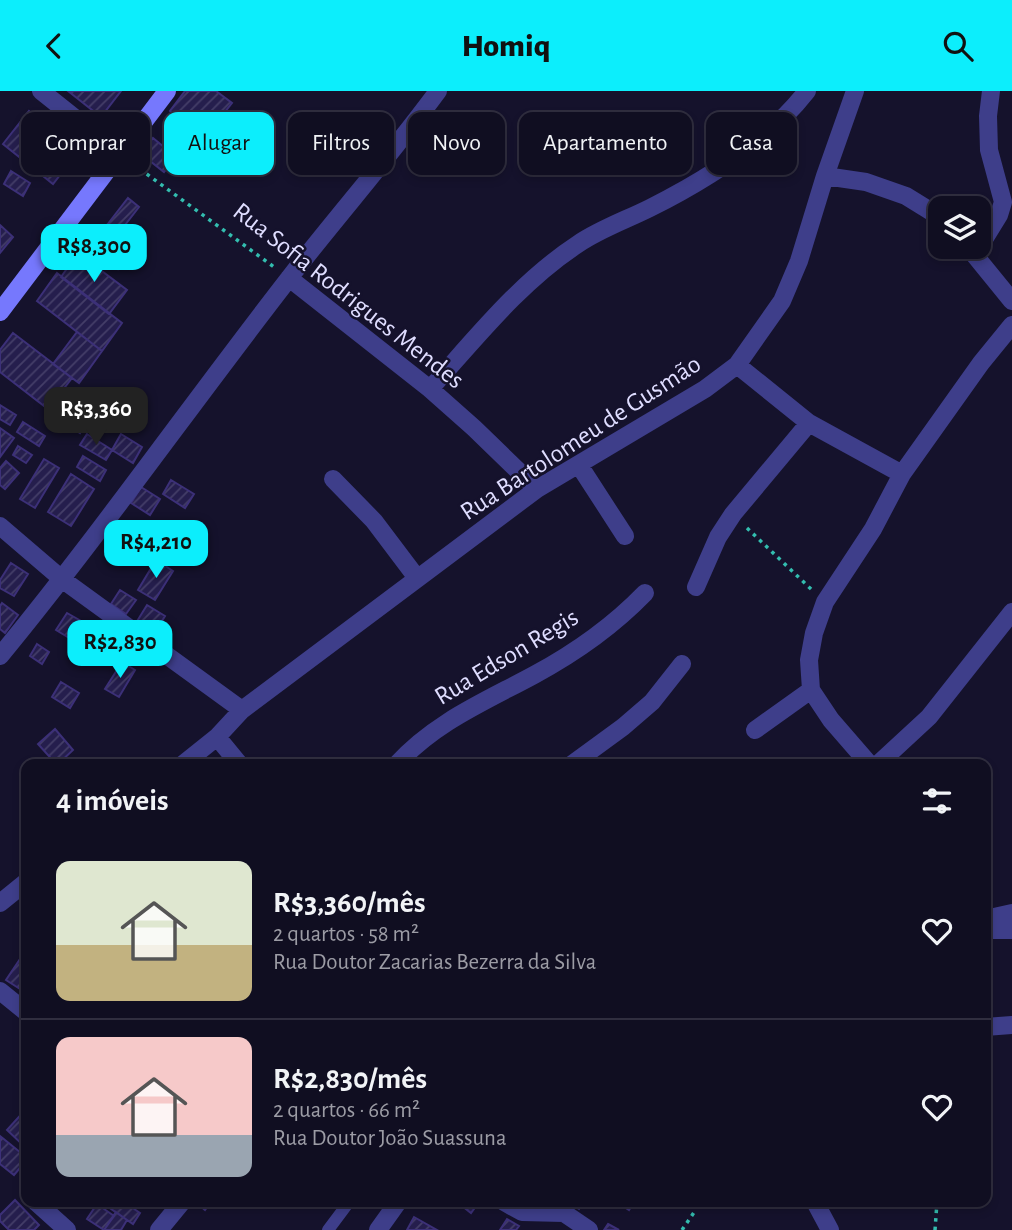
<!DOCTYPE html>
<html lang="pt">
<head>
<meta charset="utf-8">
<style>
	body { margin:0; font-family:"Alegreya Sans",sans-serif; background:#1e1c2e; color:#f1f3f6; height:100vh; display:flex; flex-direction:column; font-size:26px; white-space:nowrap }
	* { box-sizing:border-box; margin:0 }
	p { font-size:23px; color:#9c9ca5 }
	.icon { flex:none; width:38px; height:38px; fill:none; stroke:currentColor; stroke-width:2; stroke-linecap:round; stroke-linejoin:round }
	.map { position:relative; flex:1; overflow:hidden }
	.side { position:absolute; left:21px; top:668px; width:970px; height:448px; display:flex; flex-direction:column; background:#100e21; border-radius:14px; box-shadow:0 4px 10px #0003,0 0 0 2px #302e3f }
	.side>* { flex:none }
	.banner { position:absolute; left:21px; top:21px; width:971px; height:63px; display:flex; gap:14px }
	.tools { position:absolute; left:928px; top:105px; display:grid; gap:14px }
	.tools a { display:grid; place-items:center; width:63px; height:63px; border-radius:14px; background:#100e21; box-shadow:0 4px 10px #0003,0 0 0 2px #302e3f; font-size:35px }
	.price { position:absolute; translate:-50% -60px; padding:0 16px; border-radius:14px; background:#0ceefc; color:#111; font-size:23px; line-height:46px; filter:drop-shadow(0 2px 4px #0008) }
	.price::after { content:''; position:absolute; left:50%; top:42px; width:21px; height:16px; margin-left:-10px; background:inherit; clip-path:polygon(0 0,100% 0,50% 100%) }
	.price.on { background:#222; color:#fff }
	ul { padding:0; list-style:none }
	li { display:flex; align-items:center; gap:21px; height:175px; padding:0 35px }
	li+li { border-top:2px solid #302e3f }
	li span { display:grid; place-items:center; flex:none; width:196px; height:140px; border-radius:14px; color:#555 }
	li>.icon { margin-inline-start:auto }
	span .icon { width:84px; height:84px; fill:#fffc; stroke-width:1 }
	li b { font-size:30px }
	h2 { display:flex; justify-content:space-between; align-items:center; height:84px; padding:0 35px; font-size:30px }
	.chip { padding:0 24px; border-radius:14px; background:#100e21; box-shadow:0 4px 10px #0003,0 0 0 2px #302e3f; font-size:24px; line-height:63px }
	.chip.on { background:#0ceefc; color:#111 }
	header { display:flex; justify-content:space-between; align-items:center; height:91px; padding:0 35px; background:#0ceefc; color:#111; font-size:32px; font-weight:800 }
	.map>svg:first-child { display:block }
	.building { fill:url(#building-hatch); stroke:#3c3078; stroke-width:2 }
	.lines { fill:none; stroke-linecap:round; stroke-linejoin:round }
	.path { stroke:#33bdaf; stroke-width:3.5; stroke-dasharray:3.5 5; stroke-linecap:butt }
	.lane { stroke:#3e3e8a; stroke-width:12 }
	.street { stroke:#3e3e8a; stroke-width:18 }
	.secondary { stroke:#7678fd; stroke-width:18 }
	.labels { text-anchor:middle; stroke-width:5; stroke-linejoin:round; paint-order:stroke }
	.street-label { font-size:26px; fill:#dfddff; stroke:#15122c }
</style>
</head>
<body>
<header><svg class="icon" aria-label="back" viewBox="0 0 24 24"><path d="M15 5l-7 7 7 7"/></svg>Homiq<svg class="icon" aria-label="search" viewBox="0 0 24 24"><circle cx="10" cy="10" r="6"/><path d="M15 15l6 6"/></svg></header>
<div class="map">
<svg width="1012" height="1139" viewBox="0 0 1012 1139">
	<defs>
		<pattern id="building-hatch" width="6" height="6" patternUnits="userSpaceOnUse" patternTransform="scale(1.75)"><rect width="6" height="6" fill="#251e4d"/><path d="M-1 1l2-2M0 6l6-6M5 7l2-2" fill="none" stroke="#443e68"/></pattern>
	</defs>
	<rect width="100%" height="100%" fill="#15122c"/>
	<path class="building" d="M68,0H121L101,26Z
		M185,0H216L232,12L209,41L186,22L179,29L170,20Z
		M29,20L78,61L53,93L3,53Z
		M153,47L176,66L164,81L140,62Z
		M11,80L30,92L23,105L4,93Z
		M128,107L139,116L118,143L107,134Z
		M0,134L13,146L0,162Z
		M107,134L135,156L118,178L90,156Z
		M78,162L127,199L109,223L61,186Z
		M57,182L122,232L102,260L37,210Z
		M77,241L102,260L79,292L53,273Z
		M13,242L72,287L48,318L0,281V259Z
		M117,306L139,319L129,336L107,323Z
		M72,307L93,319L80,342L59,329Z
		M0,314L16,324L10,334L0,328Z
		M23,331L45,345L39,355L17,341Z
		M0,337L14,347L0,366Z
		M87,343L112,359L106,369L80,354Z
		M121,343L142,356L133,372L112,359Z
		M18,355L32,364L26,372L13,364Z
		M83,365L106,379L100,390L77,376Z
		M44,368L59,377L35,417L20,408Z
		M6,370L19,382L5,398L0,394V377Z
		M71,383L94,398L71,435L48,421Z
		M171,389L194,403L185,417L163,403Z
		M141,396L160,408L150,424L131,412Z
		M156,469L173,480L155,509L138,499Z
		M11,472L28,483L14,505L0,497V489Z
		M120,499L136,509L126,523L111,513Z
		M2,512L18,524L5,542L0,538V515Z
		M147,514L165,525L154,543L136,532Z
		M67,522L90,535L79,553L56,539Z
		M37,553L49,561L42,573L30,565Z
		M122,571L135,579L119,606L105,598Z
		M61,591L79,602L70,617L52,606Z
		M55,638L73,659L57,674L38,653Z
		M24,862L26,864V890L20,898L6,889Z
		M26,1018V1057L7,1039Z
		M0,1045L26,1066V1070L14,1084L0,1073Z
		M15,1109L39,1134L34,1139H9L0,1130V1124Z
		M101,1111H124L140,1122L133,1133Z
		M199,1111H211L205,1119L198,1113Z
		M457,1111H479L471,1122Z
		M567,1111H583L579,1118Z
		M617,1111H634L629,1119Z
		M97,1113L114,1125L104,1139L87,1128Z
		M116,1121L127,1129L121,1139H104Z
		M414,1126L437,1139H407Z
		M507,1128L519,1135L516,1139H500Z
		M608,1133L619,1139H604Z"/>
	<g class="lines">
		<path class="path" d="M133,73L274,176
			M747,437L812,499
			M682,1139L695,1120L693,1111
			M935,1139L937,1111"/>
		<path class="lane" d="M328,1139L349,1111"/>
		<path class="street" d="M41,0L120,63
			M825,85L866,91L906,105L940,126
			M968,156L1012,210
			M975,163L999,124L1003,111L989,59L988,25L991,0
			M289,187L430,298L474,337L537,398
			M737,274L809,332L902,383
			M430,298C476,247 520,191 578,153C600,138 626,129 650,117C706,89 768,50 807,0
			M579,374L625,445
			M333,388L374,430L417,487
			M0,435L63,489L242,619
			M696,496L718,446L733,423L809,332
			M0,565C101,442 192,312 290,186C338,124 391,64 438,0
			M755,639L811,599
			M217,646L240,674
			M182,674L217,646L242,619L537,398L705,298L737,274L782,210L799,170L825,85L855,0
			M396,674C435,631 484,611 534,584C573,563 614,534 645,502
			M571,674L623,636L652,611L682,573
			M870,674L831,629L811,599L809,569L814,542L825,511L873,438L902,383L981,272L1012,234
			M877,674L929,626L1012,521
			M0,812L26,791
			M985,828L1012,822
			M985,839H1012
			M0,900L26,921
			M985,936L1012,934
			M36,1111L67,1139
			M504,1111L522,1121L564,1122L589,1139
			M815,1111L830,1139
			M159,1139L182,1111
			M378,1139L398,1111"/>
		<path class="secondary" d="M0,221L167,0"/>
	</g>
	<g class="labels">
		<g class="street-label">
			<text transform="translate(349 204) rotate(38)" y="9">Rua Sofia Rodrigues Mendes</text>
			<text transform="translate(580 346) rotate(-33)" y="9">Rua Bartolomeu de Gusmão</text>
			<text transform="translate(506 565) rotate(-31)" y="9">Rua Edson Regis</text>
		</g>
	</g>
</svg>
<div class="tools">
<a><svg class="icon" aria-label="layers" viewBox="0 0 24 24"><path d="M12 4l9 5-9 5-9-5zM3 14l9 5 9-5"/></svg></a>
</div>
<b class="price" style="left:94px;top:193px">R$8,300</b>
<b class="price on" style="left:96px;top:356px">R$3,360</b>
<b class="price" style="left:156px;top:489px">R$4,210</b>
<b class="price" style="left:120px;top:589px">R$2,830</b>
<div class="banner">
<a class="chip">Comprar</a>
<a class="chip on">Alugar</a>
<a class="chip">Filtros</a>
<a class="chip">Novo</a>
<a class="chip">Apartamento</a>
<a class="chip">Casa</a>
</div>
<section class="side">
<h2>4 imóveis<svg class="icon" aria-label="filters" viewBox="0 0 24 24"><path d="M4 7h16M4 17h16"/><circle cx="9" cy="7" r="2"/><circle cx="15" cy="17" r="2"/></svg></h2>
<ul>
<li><span style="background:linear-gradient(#dfe7d0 60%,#c2b280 0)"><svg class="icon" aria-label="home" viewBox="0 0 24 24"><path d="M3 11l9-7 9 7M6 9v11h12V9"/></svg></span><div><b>R$3,360/mês</b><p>2 quartos · 58 m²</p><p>Rua Doutor Zacarias Bezerra da Silva</p></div><svg class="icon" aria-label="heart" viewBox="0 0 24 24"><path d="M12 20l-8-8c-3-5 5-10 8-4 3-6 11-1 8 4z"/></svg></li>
<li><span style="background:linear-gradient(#f6c9c9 70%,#9aa5b1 0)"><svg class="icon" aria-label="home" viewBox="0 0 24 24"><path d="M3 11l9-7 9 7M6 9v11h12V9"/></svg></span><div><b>R$2,830/mês</b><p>2 quartos · 66 m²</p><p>Rua Doutor João Suassuna</p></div><svg class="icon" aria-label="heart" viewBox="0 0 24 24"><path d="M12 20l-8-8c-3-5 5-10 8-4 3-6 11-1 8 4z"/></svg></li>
</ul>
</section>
</div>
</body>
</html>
